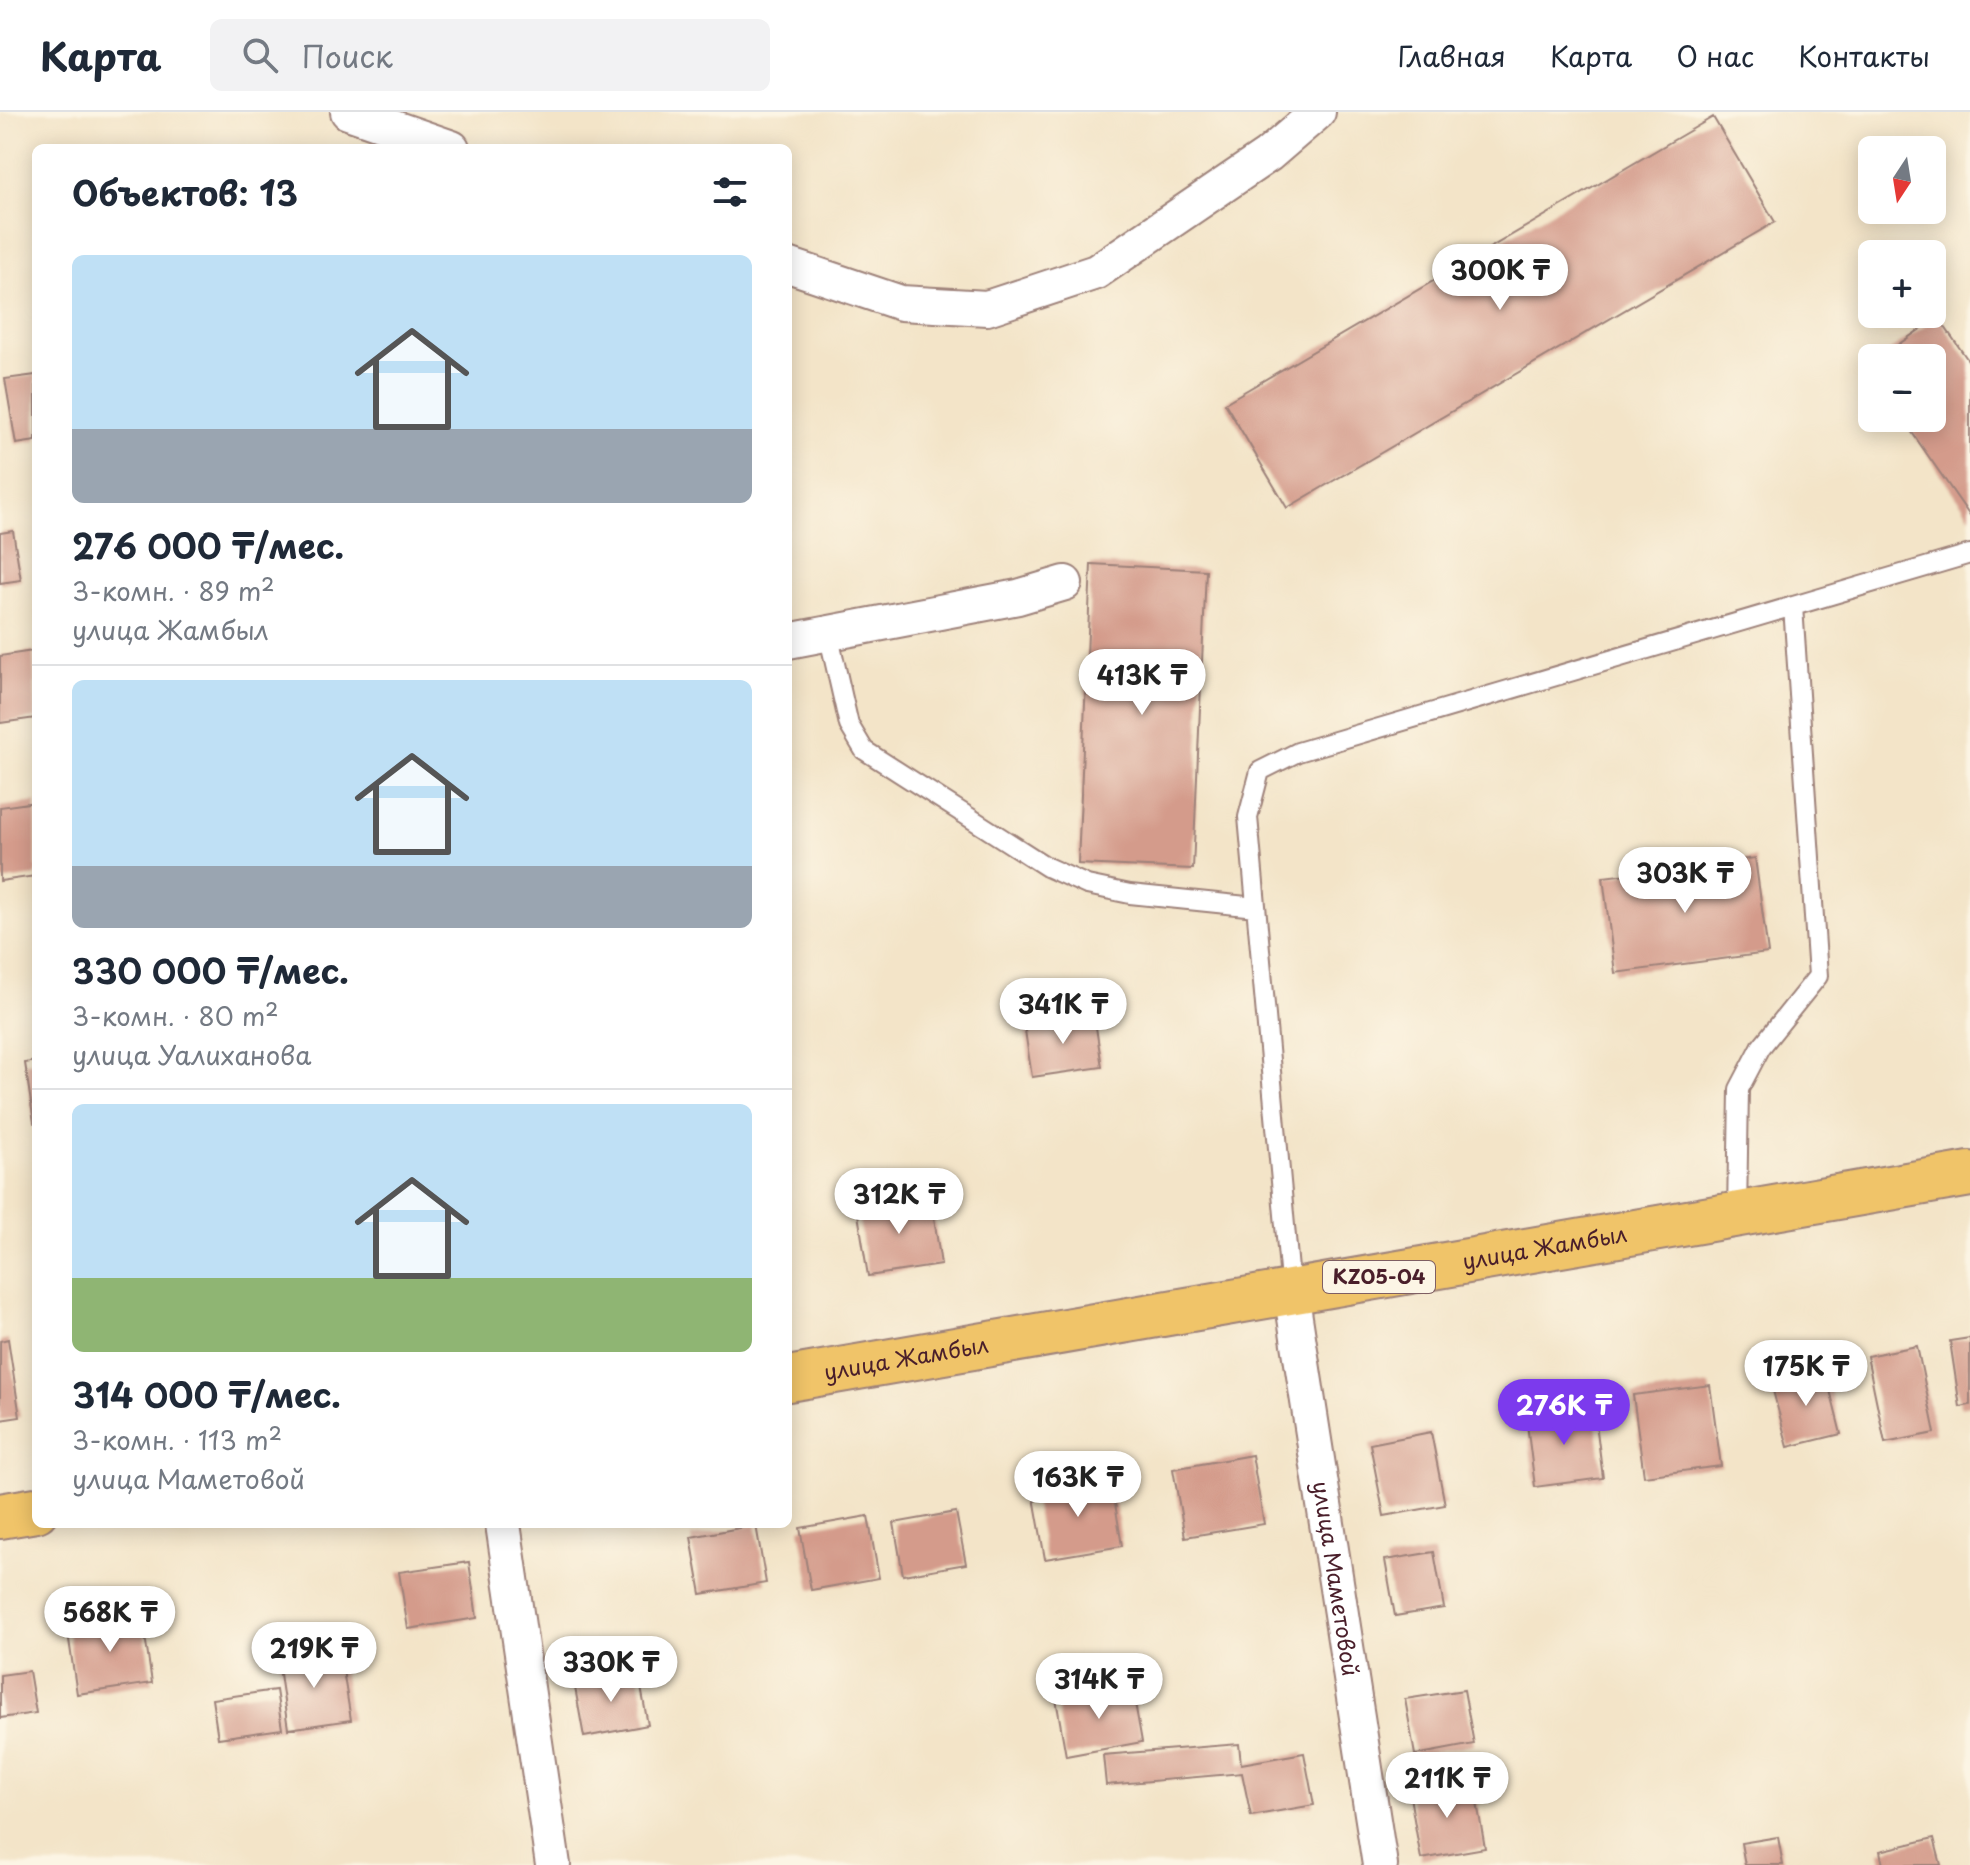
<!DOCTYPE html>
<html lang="ru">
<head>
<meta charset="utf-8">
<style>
	body { margin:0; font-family:"Playpen Sans",sans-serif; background:#f2f2f3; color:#1f2937; height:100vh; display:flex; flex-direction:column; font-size:30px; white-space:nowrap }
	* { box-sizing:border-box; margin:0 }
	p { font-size:26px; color:#747a83 }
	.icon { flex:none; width:44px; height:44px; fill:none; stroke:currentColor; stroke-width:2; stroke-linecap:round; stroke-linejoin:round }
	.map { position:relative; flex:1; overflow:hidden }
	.side { position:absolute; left:32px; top:32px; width:760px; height:1384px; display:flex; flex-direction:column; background:#fff; border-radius:12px; box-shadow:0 4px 20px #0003 }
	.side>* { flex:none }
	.needle { width:52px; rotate:192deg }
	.fabs { position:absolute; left:1858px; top:24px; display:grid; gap:16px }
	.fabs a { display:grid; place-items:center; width:88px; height:88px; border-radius:12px; background:#fff; box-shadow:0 4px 20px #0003; font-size:40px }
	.price { position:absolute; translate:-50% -68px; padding:0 18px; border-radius:28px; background:#fff; color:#222; font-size:26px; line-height:52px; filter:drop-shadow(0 2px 4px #0008) }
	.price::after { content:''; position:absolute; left:50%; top:48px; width:24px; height:18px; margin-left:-12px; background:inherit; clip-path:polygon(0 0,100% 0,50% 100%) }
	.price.on { background:#7c3aed; color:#fff }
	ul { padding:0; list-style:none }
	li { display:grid; align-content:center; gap:16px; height:424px; padding:0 40px }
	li+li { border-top:2px solid #e0e1e3 }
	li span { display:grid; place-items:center; height:248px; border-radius:12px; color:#555 }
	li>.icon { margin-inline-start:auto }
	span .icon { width:144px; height:144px; fill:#fffc; stroke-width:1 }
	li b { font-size:34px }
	h2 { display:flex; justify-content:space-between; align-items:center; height:96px; padding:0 40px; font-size:34px }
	header { display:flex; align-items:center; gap:48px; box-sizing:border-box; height:112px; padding:0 40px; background:#fff; border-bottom:2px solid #e0e1e3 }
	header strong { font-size:38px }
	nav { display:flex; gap:44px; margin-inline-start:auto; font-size:28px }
	.search { width:560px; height:72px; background:#f2f2f3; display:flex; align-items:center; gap:20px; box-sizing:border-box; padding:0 28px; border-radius:12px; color:#747a83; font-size:30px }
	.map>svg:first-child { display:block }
	.building { fill:#d49b8b }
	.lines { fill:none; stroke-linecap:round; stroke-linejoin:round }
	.lane-casing { stroke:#9e827a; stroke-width:22 }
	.street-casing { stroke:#9e827a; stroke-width:38 }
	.primary-casing { stroke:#9e827a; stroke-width:48 }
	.lane { stroke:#fff; stroke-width:18 }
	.street { stroke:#fff; stroke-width:34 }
	.primary { stroke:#f0c469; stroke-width:44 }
	.labels { text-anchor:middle; stroke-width:6; stroke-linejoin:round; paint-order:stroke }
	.shield { fill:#fcf5e5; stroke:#7f5f63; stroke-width:2 }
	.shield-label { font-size:20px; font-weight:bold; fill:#4a1f2b }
	.street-label { font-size:22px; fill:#4a1f2b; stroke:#fcf5e5 }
</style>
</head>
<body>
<header>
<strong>Карта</strong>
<div class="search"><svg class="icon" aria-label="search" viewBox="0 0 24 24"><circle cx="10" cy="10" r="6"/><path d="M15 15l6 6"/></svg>Поиск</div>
<nav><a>Главная</a><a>Карта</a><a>О нас</a><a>Контакты</a></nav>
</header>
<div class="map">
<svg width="1970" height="1753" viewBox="0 0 1970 1753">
	<rect width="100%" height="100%" fill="#fcf5e5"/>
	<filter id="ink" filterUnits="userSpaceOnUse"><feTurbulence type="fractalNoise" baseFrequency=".0125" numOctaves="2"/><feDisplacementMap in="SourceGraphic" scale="16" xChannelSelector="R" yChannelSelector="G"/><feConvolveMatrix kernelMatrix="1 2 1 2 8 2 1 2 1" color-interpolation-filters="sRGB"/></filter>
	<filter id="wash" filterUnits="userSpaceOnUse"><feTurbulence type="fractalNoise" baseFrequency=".006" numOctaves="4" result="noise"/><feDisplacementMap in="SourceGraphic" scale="32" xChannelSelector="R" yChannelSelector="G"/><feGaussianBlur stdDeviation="1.8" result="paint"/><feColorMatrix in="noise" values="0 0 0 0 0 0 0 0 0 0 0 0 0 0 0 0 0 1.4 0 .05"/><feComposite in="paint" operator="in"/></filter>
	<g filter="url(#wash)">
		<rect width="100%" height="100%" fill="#f3e4c8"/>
		<g id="blocks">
			<path class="building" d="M1713,5L1775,110L1287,396L1225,291Z
				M1938,205L1970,251V404L1902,306H1932V246H1879Z
				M36,263V329L16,332L5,267Z
				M13,419L21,468L0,471V421Z
				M1091,452L1206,458L1193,757L1078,752Z
				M33,539L36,606L0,611V544Z
				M36,690V764L0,769V695Z
				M1755,746L1768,841L1615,861L1603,765Z
				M1094,902L1102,955L1032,965L1024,912Z
				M36,949V1011H34L25,951Z
				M931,1085L941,1153L868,1164L857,1096Z
				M1970,1226V1293L1960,1295L1950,1229Z
				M8,1227L20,1305L0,1308V1229Z
				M1917,1234L1935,1321L1885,1331L1867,1244Z
				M1825,1258L1841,1322L1788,1335L1771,1271Z
				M1710,1273L1721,1354L1644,1364L1633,1283Z
				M1594,1295L1603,1366L1535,1375L1526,1304Z
				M1431,1320L1445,1393L1384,1404L1370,1332Z
				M1252,1343L1264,1412L1185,1425L1173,1357Z
				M1111,1367L1122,1434L1045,1447L1033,1380Z
				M956,1400L966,1452L903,1463L894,1411Z
				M868,1404L879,1466L811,1478L800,1416Z
				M756,1413L766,1471L701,1482L691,1425Z
				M1434,1440L1444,1496L1395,1504L1385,1448Z
				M469,1450L477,1506L408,1517L399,1460Z
				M142,1503L152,1571L77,1582L67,1514Z
				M340,1539L351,1608L288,1617L278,1548Z
				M29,1559L36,1601L0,1606V1563Z
				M638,1559L648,1613L584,1625L574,1570Z
				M1132,1574L1142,1630L1066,1644L1056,1587Z
				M276,1578L282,1617L218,1626L212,1587Z
				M1464,1578L1474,1632L1415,1643L1405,1587Z
				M1239,1632L1241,1652L1304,1641L1314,1693L1251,1704L1242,1661L1106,1673L1103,1643Z
				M1473,1668L1485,1736L1421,1747L1409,1679Z
				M1778,1725L1783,1753H1745L1741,1731Z
				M1934,1726L1941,1753H1883L1880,1739Z"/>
		</g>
	</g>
	<g filter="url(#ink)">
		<use href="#blocks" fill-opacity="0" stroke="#9e827a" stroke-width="2"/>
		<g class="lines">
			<g class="lane-casing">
				<path id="lane" d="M828,521L849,613L864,638L1047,755L1087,773L1130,782L1256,795
					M1737,1103L1739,977L1761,935L1818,864L1793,494
					M1291,1180L1248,705L1260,659L1298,640L1970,442"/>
			</g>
			<g class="street-casing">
				<g id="street">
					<path d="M348,0L452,36"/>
					<path d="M788,153L901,191L987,196L1096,160L1268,43L1318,0"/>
					<path d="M788,529L1018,485L1065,471"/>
					<path id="s1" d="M1291,1180L1380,1753"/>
					<path d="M503,1412L553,1753"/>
				</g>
			</g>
			<g class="primary-casing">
				<g id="primary">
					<path id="s2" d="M788,1267L1970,1062"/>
					<path d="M0,1404L36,1398"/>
				</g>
			</g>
			<use href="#lane" class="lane"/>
			<use href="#street" class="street"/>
			<use href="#primary" class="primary"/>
		</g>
	</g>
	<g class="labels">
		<rect class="shield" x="1323" y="1149" width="112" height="32" rx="6"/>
		<g class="shield-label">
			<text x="1379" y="1172">KZ05-04</text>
		</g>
		<g class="street-label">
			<text dy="8" stroke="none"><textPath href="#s2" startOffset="768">улица Жамбыл</textPath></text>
			<text dy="8" stroke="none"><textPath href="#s2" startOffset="120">улица Жамбыл</textPath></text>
			<text dy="8" stroke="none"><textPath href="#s1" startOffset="290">улица Маметовой</textPath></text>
		</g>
	</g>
</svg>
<div class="fabs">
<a><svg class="needle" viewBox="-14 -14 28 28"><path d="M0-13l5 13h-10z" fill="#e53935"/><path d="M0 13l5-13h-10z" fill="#747a83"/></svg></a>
<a>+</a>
<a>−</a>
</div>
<b class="price" style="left:1500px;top:200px">300K ₸</b>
<b class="price" style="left:1142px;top:605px">413K ₸</b>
<b class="price" style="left:1685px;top:803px">303K ₸</b>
<b class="price" style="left:1063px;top:934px">341K ₸</b>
<b class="price" style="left:899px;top:1124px">312K ₸</b>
<b class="price" style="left:1806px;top:1296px">175K ₸</b>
<b class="price on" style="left:1564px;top:1335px">276K ₸</b>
<b class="price" style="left:1078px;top:1407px">163K ₸</b>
<b class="price" style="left:110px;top:1542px">568K ₸</b>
<b class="price" style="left:314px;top:1578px">219K ₸</b>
<b class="price" style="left:611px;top:1592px">330K ₸</b>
<b class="price" style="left:1099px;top:1609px">314K ₸</b>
<b class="price" style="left:1447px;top:1708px">211K ₸</b>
<section class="side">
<h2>Объектов: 13<svg class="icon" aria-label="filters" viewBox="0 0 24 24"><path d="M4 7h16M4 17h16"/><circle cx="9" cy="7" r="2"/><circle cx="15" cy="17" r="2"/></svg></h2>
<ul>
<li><span style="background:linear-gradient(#bfe0f5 70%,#9aa5b1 0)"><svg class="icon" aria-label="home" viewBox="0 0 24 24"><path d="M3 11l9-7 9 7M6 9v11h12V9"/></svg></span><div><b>276 000 ₸/мес.</b><p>3-комн. · 89 m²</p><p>улица Жамбыл</p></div></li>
<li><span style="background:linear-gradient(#bfe0f5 75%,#9aa5b1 0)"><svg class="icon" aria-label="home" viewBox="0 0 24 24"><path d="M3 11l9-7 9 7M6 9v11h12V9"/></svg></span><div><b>330 000 ₸/мес.</b><p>3-комн. · 80 m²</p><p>улица Уалиханова</p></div></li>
<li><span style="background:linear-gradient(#bfe0f5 70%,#8fb573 0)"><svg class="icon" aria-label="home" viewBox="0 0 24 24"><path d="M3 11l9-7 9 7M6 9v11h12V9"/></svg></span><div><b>314 000 ₸/мес.</b><p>3-комн. · 113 m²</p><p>улица Маметовой</p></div></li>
</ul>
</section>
</div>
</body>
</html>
